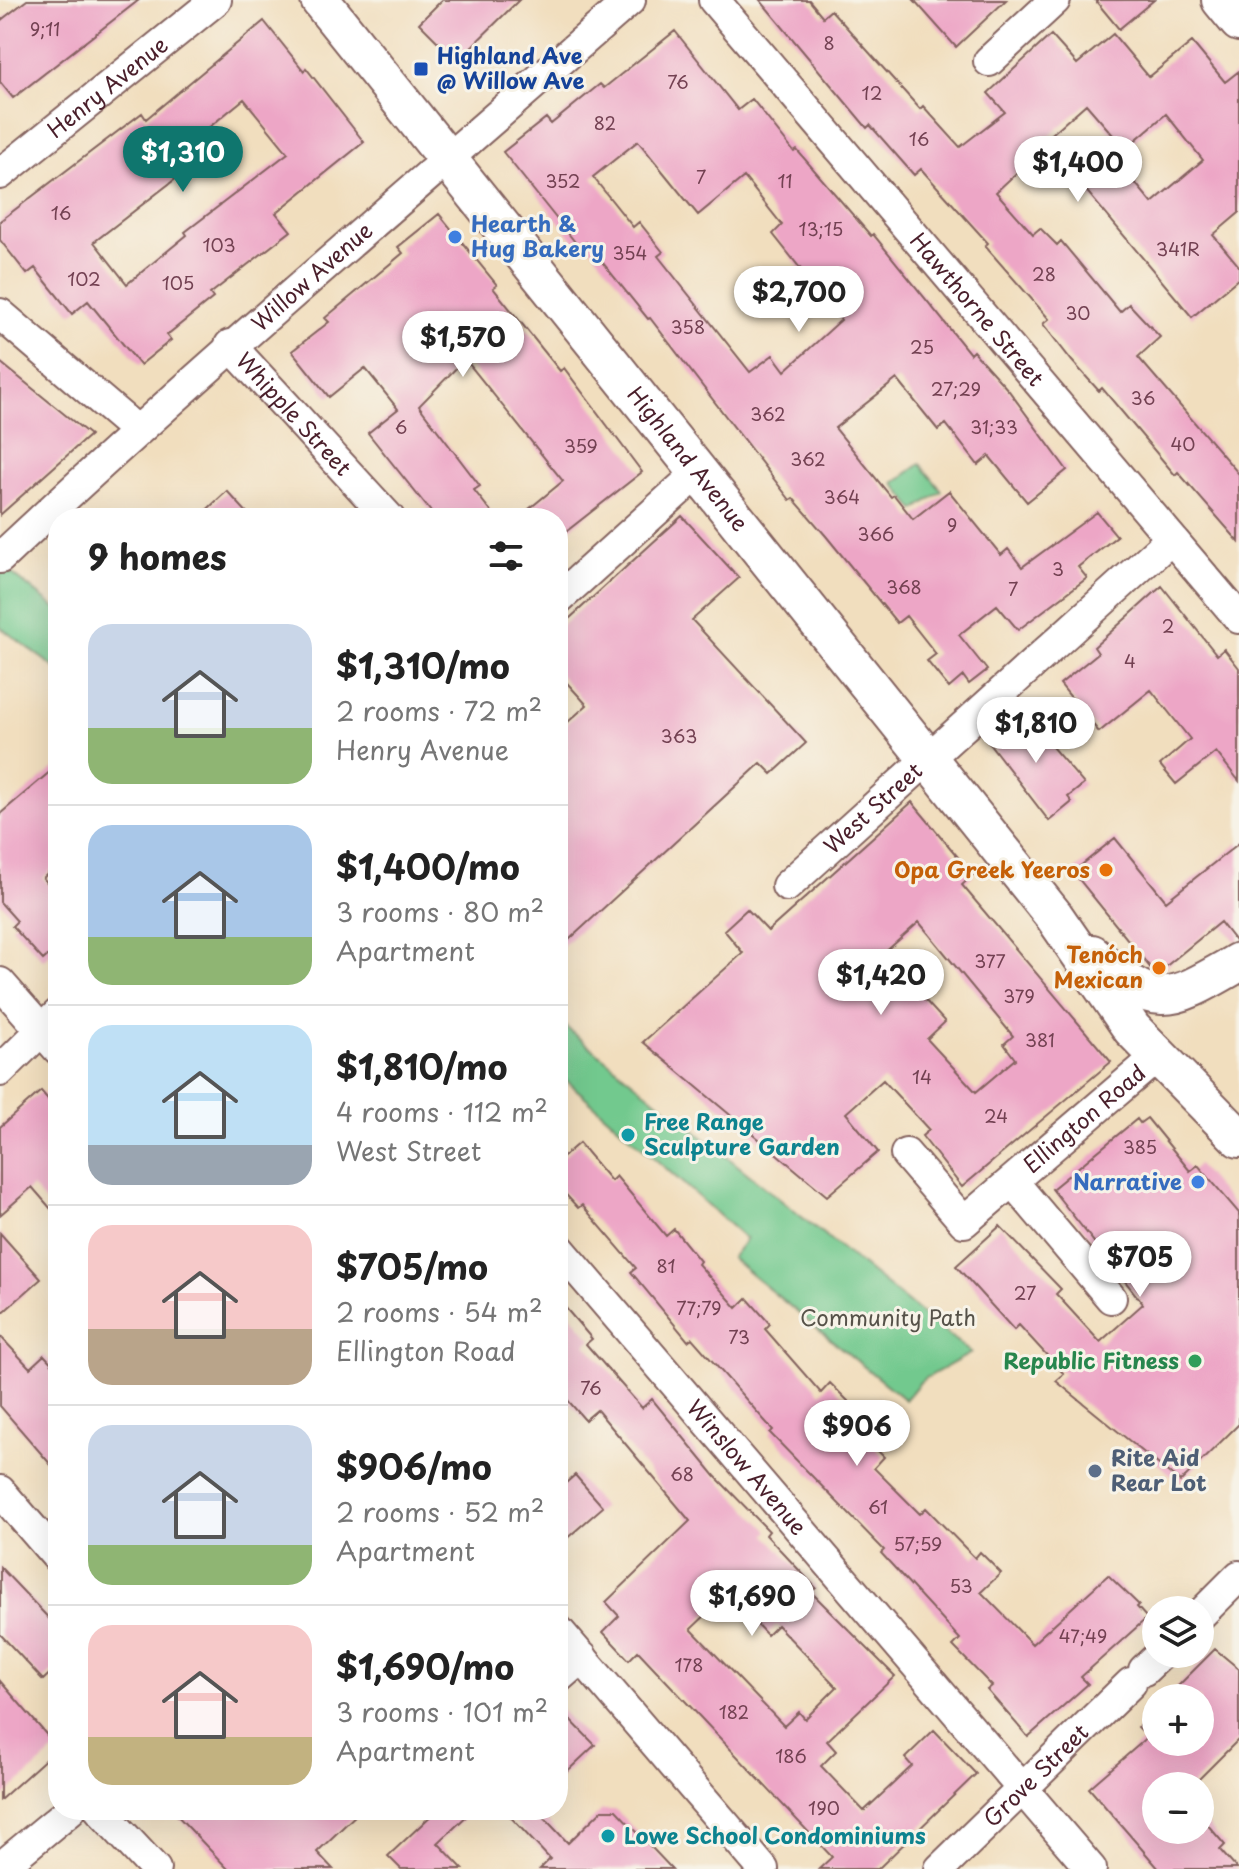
<!DOCTYPE html>
<html lang="en">
<head>
<meta charset="utf-8">
<style>
	body { margin:0; font-family:"Playpen Sans",sans-serif; background:#f6f6f6; color:#222; height:100vh; display:flex; flex-direction:column; font-size:30px; white-space:nowrap }
	* { box-sizing:border-box; margin:0 }
	p { font-size:26px; color:#767676 }
	.icon { flex:none; width:44px; height:44px; fill:none; stroke:currentColor; stroke-width:2; stroke-linecap:round; stroke-linejoin:round }
	.map { position:relative; flex:1; overflow:hidden }
	.sheet { position:absolute; left:48px; top:508px; width:520px; height:1312px; display:flex; flex-direction:column; background:#fff; border-radius:32px; box-shadow:0 8px 32px #0002 }
	.sheet>* { flex:none }
	.controls { position:absolute; left:1142px; top:1596px; display:grid; gap:16px }
	.controls a { display:grid; place-items:center; width:72px; height:72px; border-radius:50%; background:#fff; box-shadow:0 8px 32px #0002; font-size:40px }
	.price { position:absolute; translate:-50% -68px; padding:0 18px; border-radius:28px; background:#fff; color:#222; font-size:26px; line-height:52px; filter:drop-shadow(0 2px 4px #0008) }
	.price::after { content:''; position:absolute; left:50%; top:48px; width:24px; height:18px; margin-left:-12px; background:inherit; clip-path:polygon(0 0,100% 0,50% 100%) }
	.price.current { background:#0f766e; color:#fff }
	ul { padding:0; list-style:none }
	li { display:flex; align-items:center; gap:24px; height:200px; padding:0 40px }
	li+li { border-top:2px solid #e0e0e0 }
	li span { display:grid; place-items:center; flex:none; width:224px; height:160px; border-radius:24px; color:#555 }
	li>.icon { margin-inline-start:auto }
	span .icon { width:96px; height:96px; fill:#fffc; stroke-width:1 }
	li b { font-size:34px }
	h2 { display:flex; justify-content:space-between; align-items:center; height:96px; padding:0 40px; font-size:34px }
	.map>svg:first-child { display:block }
	.green { fill:#72c98e; stroke:#5e745c; stroke-width:2 }
	.building { fill:#eda6c6; fill-rule:evenodd }
	.lines { fill:none; stroke-linecap:round; stroke-linejoin:round }
	.minor-casing { stroke:#84625e; stroke-width:34 }
	.major-casing { stroke:#84625e; stroke-width:42 }
	.minor { stroke:#fff; stroke-width:30 }
	.major { stroke:#fff; stroke-width:38 }
	.transit-dot { fill:#1a4fb4; stroke:#f7f3e8; stroke-width:3 }
	.shop-dot { fill:#3f7fe0; stroke:#f7f3e8; stroke-width:3 }
	.food-dot { fill:#e8710a; stroke:#f7f3e8; stroke-width:3 }
	.culture-dot { fill:#0f9aa8; stroke:#f7f3e8; stroke-width:3 }
	.leisure-dot { fill:#2e9e5b; stroke:#f7f3e8; stroke-width:3 }
	.service-dot { fill:#5c6f8a; stroke:#f7f3e8; stroke-width:3 }
	.labels { text-anchor:middle; stroke-width:6; stroke-linejoin:round; paint-order:stroke }
	.number-label { font-size:18px; fill:#734152 }
	.transit-label { font-size:22px; font-weight:bold; fill:#164399; stroke:#f7f3e8; text-anchor:start }
	.street-label { font-size:22px; fill:#4a1f2b; stroke:#f7f3e8 }
	.shop-label { font-size:22px; font-weight:bold; fill:#366cbe; stroke:#f7f3e8; text-anchor:start }
	.food-label { font-size:22px; font-weight:bold; fill:#c56008; stroke:#f7f3e8; text-anchor:end }
	.culture-label { font-size:22px; font-weight:bold; fill:#0d838f; stroke:#f7f3e8; text-anchor:start }
	.park-label { font-size:22px; fill:#565249; stroke:#f7f3e8 }
	.leisure-label { font-size:22px; font-weight:bold; fill:#27864d; stroke:#f7f3e8; text-anchor:end }
	.service-label { font-size:22px; font-weight:bold; fill:#4e5e75; stroke:#f7f3e8; text-anchor:start }
</style>
</head>
<body>
<div class="map">
<svg width="1239" height="1869" viewBox="0 0 1239 1869">
	<rect width="100%" height="100%" fill="#f7f3e8"/>
	<filter id="ink" filterUnits="userSpaceOnUse"><feTurbulence type="fractalNoise" baseFrequency=".0125" numOctaves="2"/><feDisplacementMap in="SourceGraphic" scale="16" xChannelSelector="R" yChannelSelector="G"/><feConvolveMatrix kernelMatrix="1 2 1 2 8 2 1 2 1" color-interpolation-filters="sRGB"/></filter>
	<filter id="wash" filterUnits="userSpaceOnUse"><feTurbulence type="fractalNoise" baseFrequency=".006" numOctaves="4" result="noise"/><feDisplacementMap in="SourceGraphic" scale="32" xChannelSelector="R" yChannelSelector="G"/><feGaussianBlur stdDeviation="1.8" result="paint"/><feColorMatrix in="noise" values="0 0 0 0 0 0 0 0 0 0 0 0 0 0 0 0 0 1.4 0 .05"/><feComposite in="paint" operator="in"/></filter>
	<g filter="url(#wash)">
		<rect width="100%" height="100%" fill="#f1debe"/>
		<path class="green" d="M920,464L942,491L915,510L894,483Z
			M0,564L58,610V670L0,627Z
			M558,1021L971,1353L921,1381L905,1400L731,1258L746,1239L558,1073Z"/>
		<g id="blocks">
			<path class="building" d="M27,0H139L13,98L0,82V21Z
				M442,0H519L457,61L419,23Z
				M760,0H809L823,17L831,10L920,109L923,106L960,147L1005,112L988,93L1051,35L1077,64L1113,34L1149,77L1192,42L1225,82L1239,71V213L1213,235L1239,266V278L1192,317L1084,188L1117,161L1152,203L1203,160L1166,114L1125,149L1086,104L1020,162L1024,166L996,192L1033,234L1040,228L1057,245L1061,241L1120,312L1129,304L1160,337L1138,357L1239,474V542L1178,472L1175,475L1102,388L1099,391L1072,361L1043,324L1049,319L985,246L988,243L921,169L914,175L870,125L867,128Z
				M914,0H1006L956,47Z
				M1095,0H1154L1119,29Z
				M264,21L304,71L306,68L364,142L276,213L291,231L210,294L213,298L167,335L171,340L140,365L88,301L72,314L35,268L27,274L0,240V221L142,113L146,119ZM244,99L288,153L185,232L187,235L127,284L94,242L187,170L175,155Z
				M675,31L738,110L752,99L794,152L797,150L871,236L873,234L970,354L973,351L1009,391L1067,470L1027,502L989,456L978,465L946,424L938,430L897,379L835,428L891,497L894,495L913,519L949,491L1001,555L1008,549L1022,567L1097,512L1117,536L1078,567L1087,578L1018,630L997,605L959,635L987,670L969,684L963,676L949,688L927,661L936,654L906,616L897,623L826,536L793,498L790,500L650,318L648,319L586,242L579,247L503,152L546,118L551,124L600,84L604,88ZM638,141L698,215L744,177L782,225L773,234L841,320L785,371L773,355L750,372L658,256L663,252L639,222L633,227L593,177Z
				M439,214L497,285L493,288L560,371L564,368L642,472L558,538V518H518L563,481L465,359L419,406L480,486L474,490L496,518H436L368,433L398,409L365,368L329,397L292,351L329,322L325,318L403,253L398,247Z
				M0,362L90,435L0,515Z
				M227,491L252,518H198Z
				M682,516L739,578L692,620L806,743L772,774L761,763L558,950V731L587,705L558,673V629Z
				M1162,586L1217,655L1224,649L1239,668V781L1216,752L1176,784L1160,765L1190,739L1151,690L1099,732L1060,684L1098,653L1094,647Z
				M1021,711L1084,784L1068,797L1072,802L1049,821L986,739Z
				M58,765V864L43,878L58,895V947L43,960L12,926L17,921L0,902V814Z
				M912,802L973,875L962,885L1111,1062L962,1187L922,1136L929,1130L883,1080L846,1113L878,1152L827,1196L643,1042L743,953L724,930L747,909L768,931ZM919,922L1013,1036L1004,1044L1015,1059L976,1092L927,1039L945,1022L883,954Z
				M1115,838L1166,901L1239,843V940L1235,941L1220,922L1159,972L1153,971L1073,872Z
				M41,1091L58,1111V1217L32,1187L0,1215V1127Z
				M1147,1118L1190,1171L1198,1165L1239,1213V1424L1180,1482L1056,1381L1064,1374L1019,1325L1014,1330L956,1266L1000,1226L1061,1289L1056,1294L1100,1342L1143,1304L1052,1189L1137,1119L1140,1123Z
				M579,1143L611,1181L616,1176L666,1236L674,1229L700,1261L698,1264L737,1308L747,1298L770,1324L765,1329L821,1393L830,1383L858,1411L848,1421L884,1457L874,1468L920,1514L926,1508L975,1558L980,1552L1001,1573L981,1592L1032,1644L1108,1575L1139,1605L1137,1607L1147,1618L1081,1677L1088,1684L1028,1737L987,1690L992,1686L953,1646L960,1639L881,1553L884,1550L770,1433L773,1430L692,1338L688,1341L631,1272L636,1268L582,1205L578,1208L558,1186V1161Z
				M0,1233L41,1279L0,1315Z
				M558,1299L592,1339L586,1344L642,1408L652,1399L715,1476L769,1531L766,1535L816,1588L811,1592L895,1676L827,1741L836,1751L821,1766L864,1811L912,1766L905,1758L934,1730L976,1774L878,1869H819L832,1857L638,1651L629,1660L603,1632L619,1616L606,1602L690,1521L597,1410L585,1420L558,1389ZM728,1594L767,1635L777,1625L837,1687L805,1719L799,1712L784,1726L691,1629Z
				M0,1336L30,1368L44,1355L58,1370V1473L0,1406Z
				M575,1475L603,1507L558,1546V1490Z
				M0,1567L58,1628V1666L43,1680L0,1634Z
				M1215,1649L1239,1669V1739L1192,1786H1156V1830H1200V1816L1225,1845L1220,1850L1237,1869H1159L1089,1788L1148,1737L1138,1727L1156,1708V1742H1200V1698H1166Z
				M0,1681L58,1748L0,1800Z
				M558,1707L595,1745L558,1780Z
				M172,1810H361L317,1852L333,1869H228Z
				M437,1810H473L438,1843L463,1869H401L388,1856Z
				M504,1810H537L568,1843L602,1810H616L672,1869H540L550,1859Z"/>
		</g>
	</g>
	<g filter="url(#ink)">
		<use href="#blocks" fill-opacity="0" stroke="#84625e" stroke-width="2"/>
		<g class="lines">
			<g class="minor-casing">
				<g id="minor">
					<path id="s1" d="M714,0L1239,618"/>
					<path d="M989,61L1055,0"/>
					<path id="s2" d="M0,174L216,0"/>
					<path d="M0,314L136,430"/>
					<path id="s3" d="M230,345L389,518"/>
					<path id="s4" d="M0,558C205,365 419,185 630,0"/>
					<path d="M558,599L699,472"/>
					<path id="s5" d="M787,886L1171,539"/>
					<path d="M0,983L58,1049"/>
					<path d="M0,1071L58,1014"/>
					<path id="s6" d="M906,1154L964,1222L1158,1056"/>
					<path d="M1013,1182L1111,1298"/>
					<path id="s7" d="M558,1247L1091,1869"/>
					<path d="M0,1491L58,1558"/>
					<path d="M1200,1615L1239,1576"/>
					<path d="M558,1630L763,1869"/>
					<path d="M1144,1670L1161,1654"/>
					<path d="M558,1678L582,1657"/>
					<path d="M100,1810L155,1869"/>
					<path d="M0,1868L70,1810"/>
					<path id="s8" d="M940,1869L1131,1683"/>
				</g>
			</g>
			<g class="major-casing">
				<g id="major">
					<path id="s9" d="M320,0L1054,916L1132,1029L1239,1138"/>
					<path d="M1221,0L1239,22"/>
					<path d="M1092,954C1157,1012 1168,1003 1239,962"/>
				</g>
			</g>
			<use href="#minor" class="minor"/>
			<use href="#major" class="major"/>
		</g>
	</g>
	<rect class="transit-dot" x="413" y="61" width="16" height="16" rx="4"/>
	<g class="shop-dot">
		<circle cx="455" cy="237" r="8"/>
		<circle cx="1198" cy="1182" r="8"/>
	</g>
	<g class="food-dot">
		<circle cx="1106" cy="870" r="8"/>
		<circle cx="1159" cy="968" r="8"/>
	</g>
	<g class="culture-dot">
		<circle cx="628" cy="1135" r="8"/>
		<circle cx="608" cy="1836" r="8"/>
	</g>
	<circle class="leisure-dot" cx="1195" cy="1361" r="8"/>
	<circle class="service-dot" cx="1095" cy="1471" r="8"/>
	<g class="labels">
		<g class="number-label">
			<text x="45" y="36">9;11</text>
			<text x="829" y="50">8</text>
			<text x="678" y="89">76</text>
			<text x="872" y="100">12</text>
			<text x="605" y="130">82</text>
			<text x="919" y="146">16</text>
			<text x="701" y="184">7</text>
			<text x="563" y="188">352</text>
			<text x="785" y="188">11</text>
			<text x="61" y="220">16</text>
			<text x="821" y="236">13;15</text>
			<text x="219" y="252">103</text>
			<text x="1178" y="256">341R</text>
			<text x="630" y="260">354</text>
			<text x="1044" y="281">28</text>
			<text x="84" y="286">102</text>
			<text x="178" y="290">105</text>
			<text x="1078" y="320">30</text>
			<text x="688" y="334">358</text>
			<text x="922" y="354">25</text>
			<text x="956" y="396">27;29</text>
			<text x="1143" y="405">36</text>
			<text x="768" y="421">362</text>
			<text x="401" y="434">6</text>
			<text x="994" y="434">31;33</text>
			<text x="1183" y="451">40</text>
			<text x="581" y="453">359</text>
			<text x="808" y="466">362</text>
			<text x="842" y="504">364</text>
			<text x="952" y="532">9</text>
			<text x="876" y="541">366</text>
			<text x="1058" y="576">3</text>
			<text x="904" y="594">368</text>
			<text x="1013" y="596">7</text>
			<text x="1168" y="633">2</text>
			<text x="1130" y="668">4</text>
			<text x="679" y="743">363</text>
			<text x="990" y="968">377</text>
			<text x="1019" y="1003">379</text>
			<text x="1040" y="1047">381</text>
			<text x="922" y="1084">14</text>
			<text x="996" y="1123">24</text>
			<text x="1140" y="1154">385</text>
			<text x="666" y="1273">81</text>
			<text x="1025" y="1300">27</text>
			<text x="699" y="1315">77;79</text>
			<text x="739" y="1344">73</text>
			<text x="591" y="1395">76</text>
			<text x="682" y="1481">68</text>
			<text x="878" y="1514">61</text>
			<text x="918" y="1551">57;59</text>
			<text x="961" y="1593">53</text>
			<text x="1083" y="1643">47;49</text>
			<text x="689" y="1672">178</text>
			<text x="734" y="1719">182</text>
			<text x="791" y="1763">186</text>
			<text x="824" y="1815">190</text>
		</g>
		<g class="transit-label">
			<text x="437" y="64">Highland Ave<tspan x="437" dy="25">@ Willow Ave</tspan></text>
		</g>
		<g class="street-label">
			<text dy="8" stroke="none"><textPath href="#s2" startOffset="138">Henry Avenue</textPath></text>
			<text dy="8" stroke="none"><textPath href="#s4" startOffset="420">Willow Avenue</textPath></text>
			<text dy="8" stroke="none"><textPath href="#s1" startOffset="406">Hawthorne Street</textPath></text>
			<text dy="8" stroke="none"><textPath href="#s3" startOffset="94">Whipple Street</textPath></text>
			<text dy="8" stroke="none"><textPath href="#s9" startOffset="588">Highland Avenue</textPath></text>
			<text dy="8" stroke="none"><textPath href="#s5" startOffset="116">West Street</textPath></text>
			<text dy="8" stroke="none"><textPath href="#s6" startOffset="248">Ellington Road</textPath></text>
			<text dy="8" stroke="none"><textPath href="#s7" startOffset="290">Winslow Avenue</textPath></text>
			<text dy="8" stroke="none"><textPath href="#s8" startOffset="134">Grove Street</textPath></text>
		</g>
		<g class="shop-label">
			<text x="471" y="232">Hearth &amp;<tspan x="471" dy="25">Hug Bakery</tspan></text>
			<text x="1182" y="1190" text-anchor="end">Narrative</text>
		</g>
		<g class="food-label">
			<text x="1090" y="878">Opa Greek Yeeros</text>
			<text x="1143" y="963">Tenóch<tspan x="1143" dy="25">Mexican</tspan></text>
		</g>
		<g class="culture-label">
			<text x="644" y="1130">Free Range<tspan x="644" dy="25">Sculpture Garden</tspan></text>
			<text x="624" y="1844">Lowe School Condominiums</text>
		</g>
		<g class="park-label">
			<text x="888" y="1326">Community Path</text>
		</g>
		<g class="leisure-label">
			<text x="1179" y="1369">Republic Fitness</text>
		</g>
		<g class="service-label">
			<text x="1111" y="1466">Rite Aid<tspan x="1111" dy="25">Rear Lot</tspan></text>
		</g>
	</g>
</svg>
<div class="controls">
<a><svg class="icon" aria-label="layers" viewBox="0 0 24 24"><path d="M12 4l9 5-9 5-9-5zM3 14l9 5 9-5"/></svg></a>
<a>+</a>
<a>−</a>
</div>
<b class="price current" style="left:183px;top:194px">$1,310</b>
<b class="price" style="left:1078px;top:204px">$1,400</b>
<b class="price" style="left:799px;top:334px">$2,700</b>
<b class="price" style="left:463px;top:379px">$1,570</b>
<b class="price" style="left:1036px;top:765px">$1,810</b>
<b class="price" style="left:881px;top:1017px">$1,420</b>
<b class="price" style="left:1140px;top:1299px">$705</b>
<b class="price" style="left:857px;top:1468px">$906</b>
<b class="price" style="left:752px;top:1638px">$1,690</b>
<section class="sheet">
<h2>9 homes<svg class="icon" aria-label="filters" viewBox="0 0 24 24"><path d="M4 7h16M4 17h16"/><circle cx="9" cy="7" r="2"/><circle cx="15" cy="17" r="2"/></svg></h2>
<ul>
<li><span style="background:linear-gradient(#c9d6e8 65%,#8fb573 0)"><svg class="icon" aria-label="home" viewBox="0 0 24 24"><path d="M3 11l9-7 9 7M6 9v11h12V9"/></svg></span><div><b>$1,310/mo</b><p>2 rooms · 72 m²</p><p>Henry Avenue</p></div></li>
<li><span style="background:linear-gradient(#a9c7e8 70%,#8fb573 0)"><svg class="icon" aria-label="home" viewBox="0 0 24 24"><path d="M3 11l9-7 9 7M6 9v11h12V9"/></svg></span><div><b>$1,400/mo</b><p>3 rooms · 80 m²</p><p>Apartment</p></div></li>
<li><span style="background:linear-gradient(#bfe0f5 75%,#9aa5b1 0)"><svg class="icon" aria-label="home" viewBox="0 0 24 24"><path d="M3 11l9-7 9 7M6 9v11h12V9"/></svg></span><div><b>$1,810/mo</b><p>4 rooms · 112 m²</p><p>West Street</p></div></li>
<li><span style="background:linear-gradient(#f6c9c9 65%,#b9a48a 0)"><svg class="icon" aria-label="home" viewBox="0 0 24 24"><path d="M3 11l9-7 9 7M6 9v11h12V9"/></svg></span><div><b>$705/mo</b><p>2 rooms · 54 m²</p><p>Ellington Road</p></div></li>
<li><span style="background:linear-gradient(#c9d6e8 75%,#8fb573 0)"><svg class="icon" aria-label="home" viewBox="0 0 24 24"><path d="M3 11l9-7 9 7M6 9v11h12V9"/></svg></span><div><b>$906/mo</b><p>2 rooms · 52 m²</p><p>Apartment</p></div></li>
<li><span style="background:linear-gradient(#f6c9c9 70%,#c2b280 0)"><svg class="icon" aria-label="home" viewBox="0 0 24 24"><path d="M3 11l9-7 9 7M6 9v11h12V9"/></svg></span><div><b>$1,690/mo</b><p>3 rooms · 101 m²</p><p>Apartment</p></div></li>
</ul>
</section>
</div>
</body>
</html>
